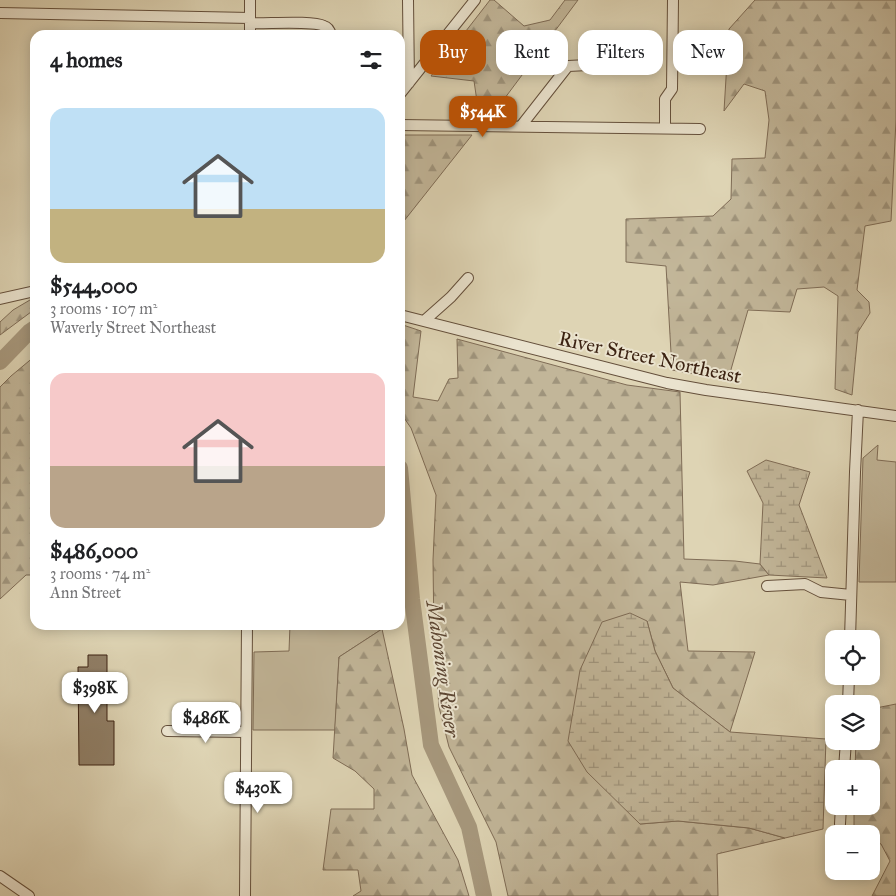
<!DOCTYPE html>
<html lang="en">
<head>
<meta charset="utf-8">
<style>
	body { margin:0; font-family:"IM FELL Great Primer",serif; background:#f6f6f6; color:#202124; height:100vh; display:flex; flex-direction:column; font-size:19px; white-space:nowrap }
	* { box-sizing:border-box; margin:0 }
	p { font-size:16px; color:#757577 }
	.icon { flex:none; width:28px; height:28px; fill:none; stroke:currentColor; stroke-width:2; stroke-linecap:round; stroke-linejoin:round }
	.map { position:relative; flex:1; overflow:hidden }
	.sheet { position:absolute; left:30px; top:30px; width:375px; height:600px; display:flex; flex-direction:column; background:#fff; border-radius:15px; box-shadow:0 2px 12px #0003 }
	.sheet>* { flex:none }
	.guide { position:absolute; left:420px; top:30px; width:400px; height:45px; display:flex; gap:10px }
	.controls { position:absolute; left:825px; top:630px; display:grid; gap:10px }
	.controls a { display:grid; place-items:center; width:55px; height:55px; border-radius:10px; background:#fff; box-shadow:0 2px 12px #0003; font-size:25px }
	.price { position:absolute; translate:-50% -42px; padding:0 11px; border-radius:10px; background:#fff; color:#222; font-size:16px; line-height:32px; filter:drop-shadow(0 1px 2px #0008) }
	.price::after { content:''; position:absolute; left:50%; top:30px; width:15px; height:11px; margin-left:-8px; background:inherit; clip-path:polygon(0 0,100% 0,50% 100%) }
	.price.active { background:#b45309; color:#fff }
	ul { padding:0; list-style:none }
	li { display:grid; align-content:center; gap:10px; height:265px; padding:0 20px }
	li span { display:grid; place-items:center; height:155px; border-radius:15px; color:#555 }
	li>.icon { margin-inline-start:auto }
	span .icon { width:90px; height:90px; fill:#fffc; stroke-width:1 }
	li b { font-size:21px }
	h2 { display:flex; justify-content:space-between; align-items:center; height:60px; padding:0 20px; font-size:21px }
	.tag { padding:0 18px; border-radius:15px; background:#fff; box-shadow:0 2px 12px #0003; font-size:18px; line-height:45px }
	.tag.active { background:#b45309; color:#fff }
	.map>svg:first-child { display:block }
	.grass { fill:#c2b699; stroke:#7f6c56 }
	.forest { fill:url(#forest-firs); stroke:#7f6c56 }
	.wetland { fill:url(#wetland-marsh); stroke:#7f6c56 }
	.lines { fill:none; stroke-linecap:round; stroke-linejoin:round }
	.river { stroke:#a7987d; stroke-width:16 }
	.building { fill:#907f67; stroke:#3c2313 }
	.minor-casing { stroke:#644f3b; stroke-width:12 }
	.minor { stroke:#eae3ce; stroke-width:10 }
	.labels { text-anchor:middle; stroke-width:4; stroke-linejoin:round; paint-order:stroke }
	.street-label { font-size:20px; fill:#3c2313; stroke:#eae3ce }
	.water-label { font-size:21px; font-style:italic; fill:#5c4633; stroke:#eae3ce }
</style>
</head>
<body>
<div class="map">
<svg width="896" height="896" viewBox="0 0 896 896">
	<defs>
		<pattern id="forest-firs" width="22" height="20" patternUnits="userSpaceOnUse" patternTransform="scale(1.25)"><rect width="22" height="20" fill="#c2b699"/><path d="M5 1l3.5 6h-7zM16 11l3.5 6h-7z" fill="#9f947c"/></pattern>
		<pattern id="wetland-marsh" width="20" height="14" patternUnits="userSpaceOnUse" patternTransform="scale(1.25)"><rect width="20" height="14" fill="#c2b699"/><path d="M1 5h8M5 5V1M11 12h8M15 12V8" fill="none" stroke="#9f947c"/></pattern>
	</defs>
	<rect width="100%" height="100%" fill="#ded4b4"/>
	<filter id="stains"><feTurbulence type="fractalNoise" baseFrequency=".004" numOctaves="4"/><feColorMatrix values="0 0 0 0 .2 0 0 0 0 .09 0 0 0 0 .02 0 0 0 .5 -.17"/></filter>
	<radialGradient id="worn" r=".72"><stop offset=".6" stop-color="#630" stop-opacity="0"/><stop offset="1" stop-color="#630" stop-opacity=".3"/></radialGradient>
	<path class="grass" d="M878,445L877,460L896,462V582H859L863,458Z
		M290,625H381L382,629L339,657L335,730H253L254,652L289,651Z"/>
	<path class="forest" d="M490,0H494L524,26L550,20L565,0H578L490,118L479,115L474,81L431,76Z
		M755,0H896V120L891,221L865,226L857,290L869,302L870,313L858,332L852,395L835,389L838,296L824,287L797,289L790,312L748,310L728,380L672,370L666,266L626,262V219L713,216L731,199L732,159L765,158L769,120L765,91L744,84L724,111L729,29Z
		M400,135H472L400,226Z
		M35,297V309L0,335V322L13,310Z
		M400,324L421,331L413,397L438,401L449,379L458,378L457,339L627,385L680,392L684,559L735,561L760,564L769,575L713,585L680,582L688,651L755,652L730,732L673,688L655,651L647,621L640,824L678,821L749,828L785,838L717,854L718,896H508L496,842L449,747L439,707L434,639L433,560L436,495L411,428L400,412Z
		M35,356V575H26L0,599V387L11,376Z
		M382,629L404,729L412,775L458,860L469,896H353L361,891L358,870H323L331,809H374V789L355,771L333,758L339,657Z
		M896,704V896H872L890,861L881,844L871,839V834H860L854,830V806H871V769H855L856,741H871V709Z"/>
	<path class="wetland" d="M766,460L810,472L799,505L827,578L769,575L760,564L763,503L747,471Z
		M630,613L647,621L655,651L673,688L730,732L826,739L823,829L785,838L749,828L678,821L640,824L587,772L568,741L580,670L602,622Z"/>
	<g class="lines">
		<path class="river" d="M0,362L29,332L35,328
			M400,468L412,599L431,745L469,827L484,896"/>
	</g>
	<path class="building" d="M88,655H107V721H114V765H79L78,667H88Z"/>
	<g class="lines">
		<g class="minor-casing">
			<path id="minor" d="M408,0L409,83
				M0,13L250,18
				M250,23C265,24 312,20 324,26C328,27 330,31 331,35
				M250,35V0
				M400,94L475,0
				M400,125L700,129
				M521,126L568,66L588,65
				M665,128V99L672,89L673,0
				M0,299L35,291
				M400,315L667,383L706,390L896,416
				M424,321L451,297L468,278
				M767,586L805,584L821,592L851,595
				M850,639L855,472L858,410
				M848,704L849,676
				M167,731L246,732
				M844,769L846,741
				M840,824L841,806
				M0,876L29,896
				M245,896L247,625"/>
		</g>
		<use href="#minor" class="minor"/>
	</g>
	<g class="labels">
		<g class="street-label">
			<text transform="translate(650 357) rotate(12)" y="7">River Street Northeast</text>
		</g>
		<g class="water-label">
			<text transform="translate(443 669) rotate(82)" y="7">Mahoning River</text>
		</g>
	</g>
	<rect width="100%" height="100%" filter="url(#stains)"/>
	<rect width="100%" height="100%" fill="url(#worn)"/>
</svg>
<div class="controls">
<a><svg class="icon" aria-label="locate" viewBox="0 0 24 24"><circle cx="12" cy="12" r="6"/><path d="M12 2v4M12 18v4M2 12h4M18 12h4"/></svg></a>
<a><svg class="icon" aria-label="layers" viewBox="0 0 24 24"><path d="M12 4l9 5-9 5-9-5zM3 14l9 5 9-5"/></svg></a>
<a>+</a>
<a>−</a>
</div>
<b class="price active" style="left:483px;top:138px">$544K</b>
<b class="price" style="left:95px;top:714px">$398K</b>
<b class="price" style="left:206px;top:744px">$486K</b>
<b class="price" style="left:258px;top:814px">$430K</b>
<div class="guide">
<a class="tag active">Buy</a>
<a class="tag">Rent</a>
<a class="tag">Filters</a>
<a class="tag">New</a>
</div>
<section class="sheet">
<h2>4 homes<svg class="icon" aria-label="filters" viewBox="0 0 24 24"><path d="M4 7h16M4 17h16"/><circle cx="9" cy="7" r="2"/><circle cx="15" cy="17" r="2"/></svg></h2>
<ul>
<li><span style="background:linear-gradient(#bfe0f5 65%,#c2b280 0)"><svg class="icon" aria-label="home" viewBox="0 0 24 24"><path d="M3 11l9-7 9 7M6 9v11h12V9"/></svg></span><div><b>$544,000</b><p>3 rooms · 107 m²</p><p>Waverly Street Northeast</p></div></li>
<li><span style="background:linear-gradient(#f6c9c9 60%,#b9a48a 0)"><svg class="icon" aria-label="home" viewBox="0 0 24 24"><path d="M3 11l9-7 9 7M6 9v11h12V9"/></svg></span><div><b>$486,000</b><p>3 rooms · 74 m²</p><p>Ann Street</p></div></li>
</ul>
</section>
</div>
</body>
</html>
